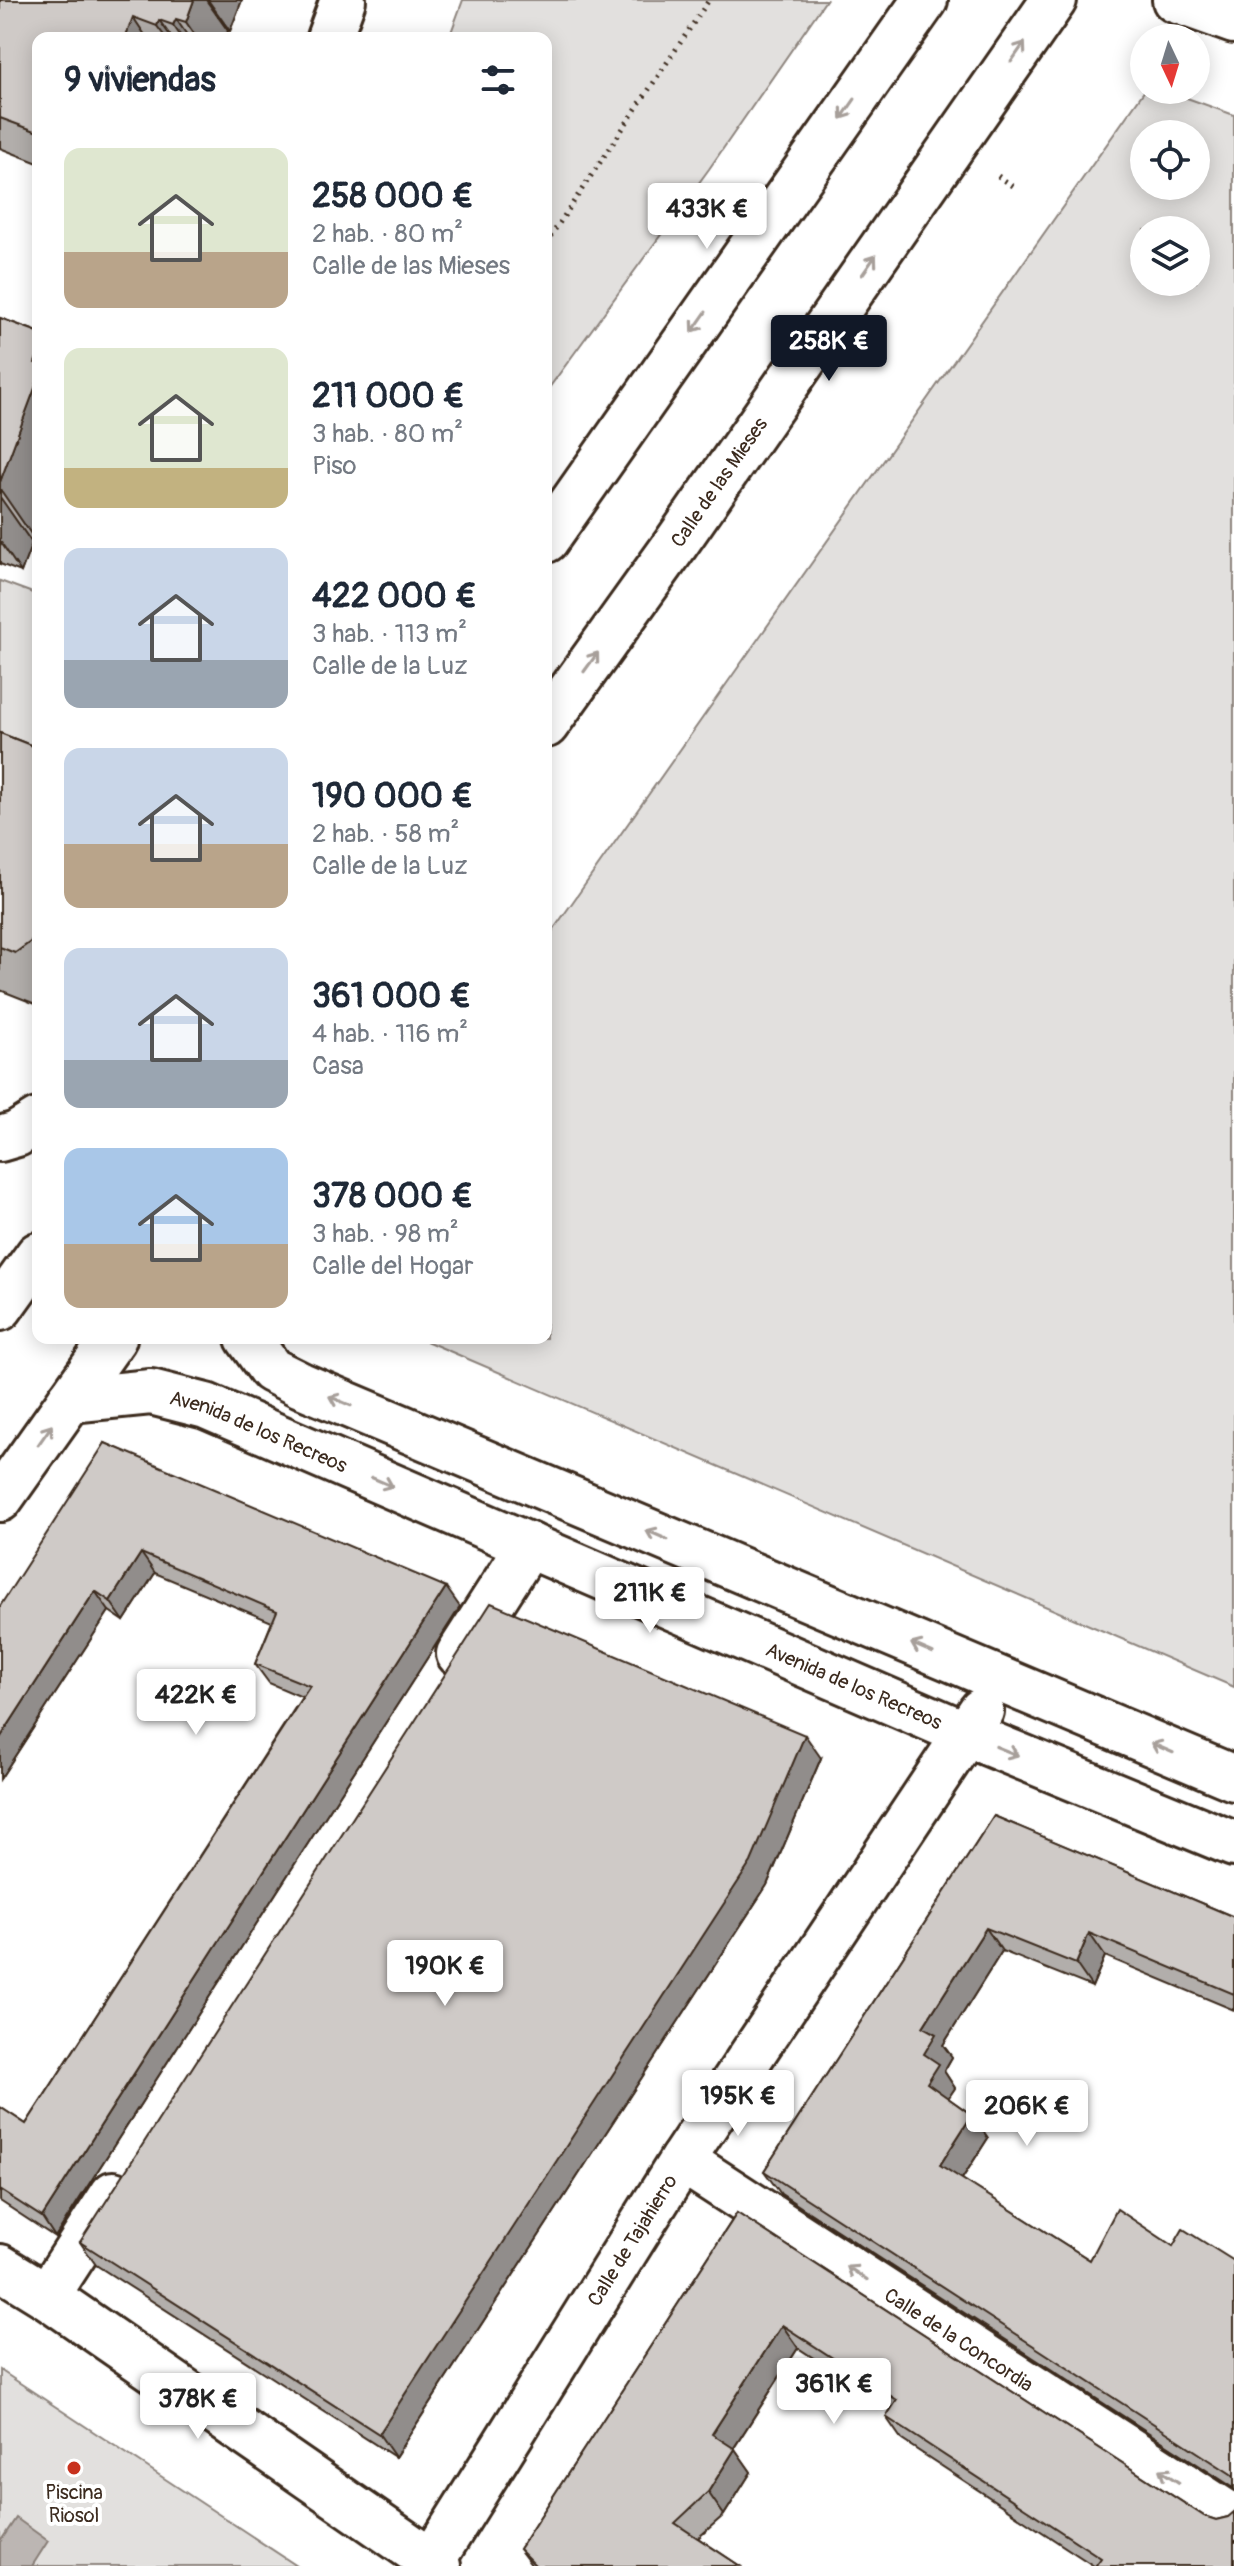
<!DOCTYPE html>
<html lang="es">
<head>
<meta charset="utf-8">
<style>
	body { margin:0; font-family:Pangolin,sans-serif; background:#f6f6f7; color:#1f2937; height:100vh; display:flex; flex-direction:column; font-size:30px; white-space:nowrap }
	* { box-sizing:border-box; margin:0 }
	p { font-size:26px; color:#747a83 }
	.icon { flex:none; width:44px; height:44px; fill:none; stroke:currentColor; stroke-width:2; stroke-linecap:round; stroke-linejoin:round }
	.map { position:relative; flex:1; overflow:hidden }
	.drawer { position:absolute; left:32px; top:32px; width:520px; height:1312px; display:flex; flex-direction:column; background:#fff; border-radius:16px; box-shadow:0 4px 20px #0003 }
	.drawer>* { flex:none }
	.needle { width:52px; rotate:176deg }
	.buttons { position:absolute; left:1130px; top:24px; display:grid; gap:16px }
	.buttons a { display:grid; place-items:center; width:80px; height:80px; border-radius:50%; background:#fff; box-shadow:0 4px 20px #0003; font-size:40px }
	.price { position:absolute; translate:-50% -68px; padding:0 18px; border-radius:8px; background:#fff; color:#222; font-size:26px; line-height:52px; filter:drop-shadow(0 2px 4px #0008) }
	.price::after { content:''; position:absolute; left:50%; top:48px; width:24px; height:18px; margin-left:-12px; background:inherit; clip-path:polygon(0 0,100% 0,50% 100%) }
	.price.current { background:#111827; color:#fff }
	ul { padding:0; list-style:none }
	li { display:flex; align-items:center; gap:24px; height:200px; padding:0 32px }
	li span { display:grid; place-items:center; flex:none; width:224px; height:160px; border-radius:16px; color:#555 }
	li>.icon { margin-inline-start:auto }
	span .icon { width:96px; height:96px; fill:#fffc; stroke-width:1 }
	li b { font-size:34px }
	h2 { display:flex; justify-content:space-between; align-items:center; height:96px; padding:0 32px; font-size:34px }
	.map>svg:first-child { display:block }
	.green { fill:#e2e0de; stroke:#8e857e; stroke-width:2; fill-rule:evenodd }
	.water { fill:#bcb6b3; stroke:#887e77; stroke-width:2 }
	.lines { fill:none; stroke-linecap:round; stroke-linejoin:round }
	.street-casing { stroke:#3b2a1e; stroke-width:50 }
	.secondary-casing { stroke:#3b2a1e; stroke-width:50 }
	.path { stroke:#3b2a1e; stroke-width:5; stroke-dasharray:2 6; stroke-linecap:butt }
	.street { stroke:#fff; stroke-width:44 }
	.secondary { stroke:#fff; stroke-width:44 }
	.wall { fill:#b2aeab; stroke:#3b2a1e; stroke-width:2 }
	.shaded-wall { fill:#918d8b; stroke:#3b2a1e; stroke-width:2 }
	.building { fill:#cfcac7; stroke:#3b2a1e; stroke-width:2 }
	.oneway { stroke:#a79f9a }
	.poi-dot { fill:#c8321e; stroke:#fff; stroke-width:3 }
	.labels { text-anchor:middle; stroke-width:8; stroke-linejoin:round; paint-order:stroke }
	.street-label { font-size:20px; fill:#3b2a1e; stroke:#fff }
	.poi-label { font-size:20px; fill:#3b2a1e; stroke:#fff }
</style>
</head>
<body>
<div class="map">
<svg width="1234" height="2566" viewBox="0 0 1234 2566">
	<rect width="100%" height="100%" fill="#fff"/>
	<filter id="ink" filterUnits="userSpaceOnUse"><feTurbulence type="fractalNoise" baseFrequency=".0125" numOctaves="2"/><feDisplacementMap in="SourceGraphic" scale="16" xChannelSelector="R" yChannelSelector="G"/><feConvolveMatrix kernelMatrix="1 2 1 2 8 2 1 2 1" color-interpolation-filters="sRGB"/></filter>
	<g filter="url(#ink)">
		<path class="green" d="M463,0H826L709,169L546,392V38H449Z
			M1145,90H1165L1234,115V1687L419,1338H546V940ZM1196,134V186H1144V134ZM1144,230H1196V282H1144Z
			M0,581L38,595V761L0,746Z
			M0,2370L297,2566H0Z"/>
		<path class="water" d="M16,2518L48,2541L32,2566H0V2542Z"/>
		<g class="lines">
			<g class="street-casing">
				<g id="street">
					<path d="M1175,0L1234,21"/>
					<path d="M329,38L343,0"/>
					<path d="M248,1338L271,1370L301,1385L1234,1778"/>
					<path id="s1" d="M70,1400L151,1392L206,1406L966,1734L1234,1844"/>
					<path d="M459,1654L529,1545"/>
					<path id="s2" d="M682,2160L1234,2518"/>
					<path d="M0,2267L47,2296L438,2566"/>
					<path d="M47,2296L113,2194"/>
					<path id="s3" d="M429,2566L682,2160L981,1711"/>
				</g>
			</g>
			<g class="secondary-casing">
				<g id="secondary">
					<path d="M546,540L925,0"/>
					<path id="s4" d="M546,725L675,545L1054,0"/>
					<path d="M0,1139L17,1134L38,1121"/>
					<path d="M0,1308L38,1255"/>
					<path d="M0,1499L114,1338"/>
				</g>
			</g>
			<path class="path" d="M998,176L1013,186
				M546,243L709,0"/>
			<use href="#street" class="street"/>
			<use href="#secondary" class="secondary"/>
		</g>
		<path class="wall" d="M0,0H242L230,31H228L225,38H38V163L0,148Z
			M0,318L38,332V545L32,543L21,572L0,564Z
			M0,733L38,748V1005L0,990Z
			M105,1443L460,1607L55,2237L0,2201V2107L26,2124L302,1697L269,1683L255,1664L272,1622L155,1573L124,1621L109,1611L0,1779Z
			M821,1758L767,1885L395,2457L96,2265L80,2242Z
			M994,1816L1234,1917V2010L1105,1956L1092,1987L1002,1951L943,2045L952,2057L944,2071L955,2088L948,2098L972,2115L988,2138L962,2179L1090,2260L1173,2246L1234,2261V2488L781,2194L764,2171Z
			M737,2213L1204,2516L1216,2520L1228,2517L1234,2566H1094L902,2440L886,2417L891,2409L798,2348L734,2448L751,2472L724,2515L698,2538L740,2566H532L519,2549Z"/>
		<path class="shaded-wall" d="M194,0H206L228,31L225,38H197L186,22Z
			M208,0H242L230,31Z
			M133,17L147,38H125Z
			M176,19L189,38H182L173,25Z
			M159,20L172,38H166L157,26Z
			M38,379V544L0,489V482Z
			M0,497L32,543L21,572L0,541Z
			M38,934V948L33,940Z
			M141,1553L155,1573L124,1621L110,1601Z
			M446,1587L460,1607L55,2237L42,2217Z
			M95,1591L109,1611L0,1779V1738Z
			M805,1735L821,1758L767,1885L395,2457L379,2434Z
			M986,1928L1002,1951L943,2045L952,2057L944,2071L955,2088L943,2106L927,2083L924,2054L923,2027Z
			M1089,1933L1105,1956L1092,1987L1076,1964Z
			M972,2115L988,2138L956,2188L940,2165Z
			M782,2325L798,2348L728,2457L712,2434Z
			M735,2449L751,2472L724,2515L708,2492Z"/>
		<path class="building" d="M0,0H194L186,22L176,19L173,25L159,20L157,26L133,17L125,38H38V132L0,118Z
			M0,318L38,332V355L35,363L38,364V380L0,482Z
			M0,733L38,748V934L33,940L15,953L0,947Z
			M105,1443L446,1587L42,2217L0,2190V2107L26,2124L310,1686L255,1664L277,1611L141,1553L110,1601L95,1591L0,1738V1606Z
			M491,1603L805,1735L751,1862L379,2434L80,2242Z
			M994,1816L1234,1917V1994L1089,1933L1076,1964L986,1928L923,2027L936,2034L924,2054L939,2064L927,2083L972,2115L940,2165L1090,2260L1117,2209L1173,2246L1183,2229L1234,2261V2477L1231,2474L764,2171Z
			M737,2213L1204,2516L1216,2520L1228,2517L1234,2512V2566H1098L1096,2565L1101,2558L886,2417L897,2400L782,2325L712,2434L735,2449L708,2492L675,2523L740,2566H536L519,2549Z"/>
		<defs><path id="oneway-shaft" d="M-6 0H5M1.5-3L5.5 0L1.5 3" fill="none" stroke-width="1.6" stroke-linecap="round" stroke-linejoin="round" transform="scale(2)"/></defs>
		<g class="oneway">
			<use href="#oneway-shaft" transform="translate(1018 52) rotate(-55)"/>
			<use href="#oneway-shaft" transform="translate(848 109) rotate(125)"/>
			<use href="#oneway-shaft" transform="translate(869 265) rotate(-55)"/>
			<use href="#oneway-shaft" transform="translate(699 322) rotate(125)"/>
			<use href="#oneway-shaft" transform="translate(591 662) rotate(-54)"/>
			<use href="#oneway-shaft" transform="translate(340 1401) rotate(-157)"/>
			<use href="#oneway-shaft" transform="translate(45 1435) rotate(-55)"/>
			<use href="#oneway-shaft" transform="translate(382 1482) rotate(23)"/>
			<use href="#oneway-shaft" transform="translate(657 1535) rotate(-157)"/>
			<use href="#oneway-shaft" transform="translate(922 1648) rotate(-157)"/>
			<use href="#oneway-shaft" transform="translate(1162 1748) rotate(-157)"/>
			<use href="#oneway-shaft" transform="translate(1007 1751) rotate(22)"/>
			<use href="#oneway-shaft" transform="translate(857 2273) rotate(-147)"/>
			<use href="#oneway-shaft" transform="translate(1169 2476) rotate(-147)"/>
		</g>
	</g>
	<circle class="poi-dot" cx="74" cy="2468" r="8"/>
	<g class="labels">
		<g class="street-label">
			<text dy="7" stroke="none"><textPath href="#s4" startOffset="298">Calle de las Mieses</textPath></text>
			<text dy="7" stroke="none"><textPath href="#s1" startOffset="196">Avenida de los Recreos</textPath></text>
			<text dy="7" stroke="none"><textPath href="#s1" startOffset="844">Avenida de los Recreos</textPath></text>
			<text dy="7" stroke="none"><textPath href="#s3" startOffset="384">Calle de Tajahierro</textPath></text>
			<text dy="7" stroke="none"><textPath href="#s2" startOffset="330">Calle de la Concordia</textPath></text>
		</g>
		<g class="poi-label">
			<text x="74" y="2499">Piscina<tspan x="74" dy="23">Riosol</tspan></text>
		</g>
	</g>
</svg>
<div class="buttons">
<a><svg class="needle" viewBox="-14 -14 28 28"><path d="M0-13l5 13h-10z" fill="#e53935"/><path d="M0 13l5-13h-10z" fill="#747a83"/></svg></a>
<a><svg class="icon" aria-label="locate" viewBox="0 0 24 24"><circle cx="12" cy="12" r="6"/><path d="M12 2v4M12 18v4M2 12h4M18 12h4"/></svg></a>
<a><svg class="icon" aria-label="layers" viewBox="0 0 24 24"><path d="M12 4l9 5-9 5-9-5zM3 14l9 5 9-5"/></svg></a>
</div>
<b class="price" style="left:707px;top:251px">433K €</b>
<b class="price current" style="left:829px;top:383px">258K €</b>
<b class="price" style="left:650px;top:1635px">211K €</b>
<b class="price" style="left:196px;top:1737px">422K €</b>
<b class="price" style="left:445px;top:2008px">190K €</b>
<b class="price" style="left:738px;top:2138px">195K €</b>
<b class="price" style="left:1027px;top:2148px">206K €</b>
<b class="price" style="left:834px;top:2426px">361K €</b>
<b class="price" style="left:198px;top:2441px">378K €</b>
<section class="drawer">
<h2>9 viviendas<svg class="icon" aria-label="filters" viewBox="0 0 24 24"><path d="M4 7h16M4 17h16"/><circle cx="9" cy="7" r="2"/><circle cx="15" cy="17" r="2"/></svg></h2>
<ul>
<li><span style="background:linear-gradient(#dfe7d0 65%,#b9a48a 0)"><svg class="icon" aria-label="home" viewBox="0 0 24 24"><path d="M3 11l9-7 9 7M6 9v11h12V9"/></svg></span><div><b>258 000 €</b><p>2 hab. · 80 m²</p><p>Calle de las Mieses</p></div></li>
<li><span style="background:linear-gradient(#dfe7d0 75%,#c2b280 0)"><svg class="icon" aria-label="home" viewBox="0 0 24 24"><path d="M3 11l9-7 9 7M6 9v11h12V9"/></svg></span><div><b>211 000 €</b><p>3 hab. · 80 m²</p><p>Piso</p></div></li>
<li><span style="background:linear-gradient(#c9d6e8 70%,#9aa5b1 0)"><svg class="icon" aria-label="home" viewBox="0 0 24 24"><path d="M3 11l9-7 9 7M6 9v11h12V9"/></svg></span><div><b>422 000 €</b><p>3 hab. · 113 m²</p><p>Calle de la Luz</p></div></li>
<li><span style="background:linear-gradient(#c9d6e8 60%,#b9a48a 0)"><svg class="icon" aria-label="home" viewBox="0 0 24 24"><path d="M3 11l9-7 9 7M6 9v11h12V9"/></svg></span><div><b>190 000 €</b><p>2 hab. · 58 m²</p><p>Calle de la Luz</p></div></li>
<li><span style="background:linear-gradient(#c9d6e8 70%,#9aa5b1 0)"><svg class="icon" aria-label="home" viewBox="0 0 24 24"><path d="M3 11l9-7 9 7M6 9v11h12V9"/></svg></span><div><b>361 000 €</b><p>4 hab. · 116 m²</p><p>Casa</p></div></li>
<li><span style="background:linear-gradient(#a9c7e8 60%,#b9a48a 0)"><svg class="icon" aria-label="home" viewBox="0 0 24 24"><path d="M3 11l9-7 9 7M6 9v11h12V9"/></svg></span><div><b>378 000 €</b><p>3 hab. · 98 m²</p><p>Calle del Hogar</p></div></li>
</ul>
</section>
</div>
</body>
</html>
